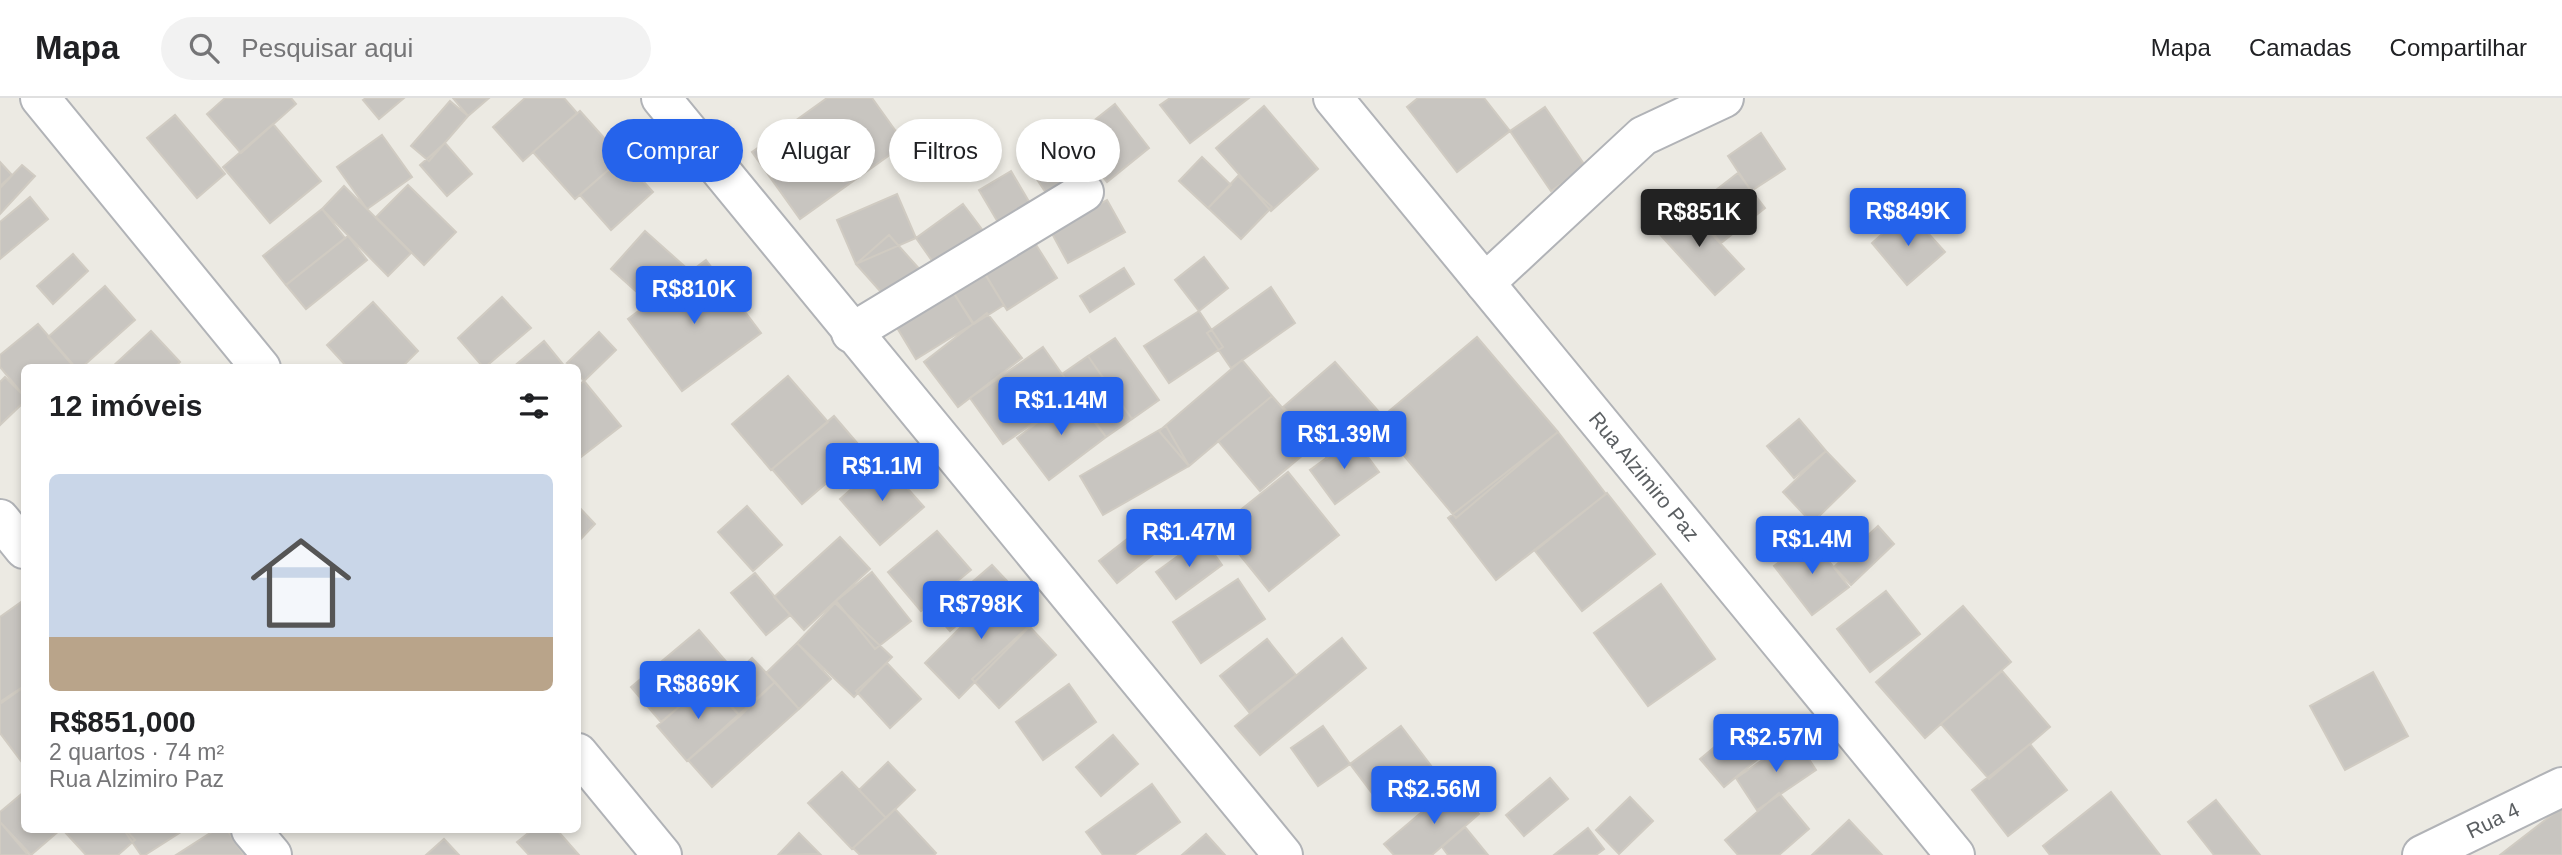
<!DOCTYPE html>
<html lang="pt">
<head>
<meta charset="utf-8">
<style>
	body { margin:0; font-family:Arial,sans-serif; background:#f2f2f2; color:#202124; height:100vh; display:flex; flex-direction:column; font-size:26px; white-space:nowrap }
	* { box-sizing:border-box; margin:0 }
	p { font-size:23px; color:#757577 }
	.icon { flex:none; width:38px; height:38px; fill:none; stroke:currentColor; stroke-width:2; stroke-linecap:round; stroke-linejoin:round }
	.map { position:relative; flex:1; overflow:hidden }
	.panel { position:absolute; left:21px; top:266px; width:560px; height:469px; display:flex; flex-direction:column; background:#fff; border-radius:10px; box-shadow:0 4px 10px #0003 }
	.panel>* { flex:none }
	.hud { position:absolute; left:602px; top:21px; width:665px; height:63px; display:flex; gap:14px }
	.price { position:absolute; translate:-50% -60px; padding:0 16px; border-radius:7px; background:#2563eb; color:#fff; font-size:23px; line-height:46px; filter:drop-shadow(0 2px 4px #0008) }
	.price::after { content:''; position:absolute; left:50%; top:42px; width:21px; height:16px; margin-left:-10px; background:inherit; clip-path:polygon(0 0,100% 0,50% 100%) }
	.price.current { background:#222; color:#fff }
	ul { padding:0; list-style:none }
	li { display:grid; align-content:center; gap:14px; height:371px; padding:0 28px }
	li span { display:grid; place-items:center; height:217px; border-radius:10px; color:#555 }
	li>.icon { margin-inline-start:auto }
	span .icon { width:126px; height:126px; fill:#fffc; stroke-width:1 }
	li b { font-size:30px }
	h2 { display:flex; justify-content:space-between; align-items:center; height:84px; padding:0 28px; font-size:30px }
	.chip { padding:0 24px; border-radius:32px; background:#fff; box-shadow:0 4px 10px #0003; font-size:24px; line-height:63px }
	.chip.current { background:#2563eb; color:#fff }
	header { display:flex; align-items:center; gap:42px; box-sizing:border-box; height:98px; padding:0 35px; background:#fff; border-bottom:2px solid #e0e0e0 }
	header strong { font-size:33px }
	nav { display:flex; gap:38px; margin-inline-start:auto; font-size:24px }
	.search { width:490px; height:63px; background:#f2f2f2; display:flex; align-items:center; gap:18px; box-sizing:border-box; padding:0 24px; border-radius:38px; color:#757577; font-size:26px }
	.map>svg:first-child { display:block }
	.building { fill:#c8c5c0; stroke:#d0cbc2; stroke-width:2 }
	.lines { fill:none; stroke-linecap:round; stroke-linejoin:round }
	.minor-casing { stroke:#b1b3b7; stroke-width:42 }
	.minor { stroke:#fff; stroke-width:38 }
	.labels { text-anchor:middle; stroke-width:5; stroke-linejoin:round; paint-order:stroke }
	.street-label { font-size:21px; fill:#5b5f62; stroke:#fff }
</style>
</head>
<body>
<header>
<strong>Mapa</strong>
<div class="search"><svg class="icon" aria-label="search" viewBox="0 0 24 24"><circle cx="10" cy="10" r="6"/><path d="M15 15l6 6"/></svg>Pesquisar aqui</div>
<nav><a>Mapa</a><a>Camadas</a><a>Compartilhar</a></nav>
</header>
<div class="map">
<svg width="2562" height="757" viewBox="0 0 2562 757">
	<rect width="100%" height="100%" fill="#eceae3"/>
	<path class="building" d="M225,0H291L296,6L241,55L207,16Z
		M366,0H404L379,21L363,2Z
		M453,0H489L468,18Z
		M525,0H564L577,15L523,63L493,29Z
		M827,0H872L905,46L800,121L752,54Z
		M1170,0H1249L1190,45L1160,7Z
		M1418,0H1484L1510,33L1457,74L1407,9Z
		M450,3L468,18L429,63L411,48Z
		M1115,6L1149,50L1107,84L1072,40Z
		M1264,8L1318,71L1271,113L1216,50Z
		M1545,9L1586,69L1551,93L1510,33Z
		M580,13L622,60L575,101L533,54Z
		M175,17L225,76L197,100L147,40Z
		M273,26L321,83L270,125L223,69Z
		M1761,35L1785,71L1751,93L1728,58Z
		M382,37L412,79L367,111L337,69Z
		M1069,37L1091,71L1048,98L1026,65Z
		M445,45L472,76L447,98L420,67Z
		M1202,59L1231,87L1208,110L1179,83Z
		M622,60L653,94L611,132L580,97Z
		M0,64L12,77L0,88Z
		M22,67L35,78L0,116V90Z
		M1011,73L1038,119L1006,138L979,92Z
		M1738,75L1765,110L1721,145L1693,110Z
		M1238,78L1272,109L1241,141L1208,110Z
		M408,87L456,134L424,167L376,119Z
		M344,88L411,155L388,178L322,111Z
		M897,96L916,140L856,166L837,122Z
		M30,99L48,121L0,161V124Z
		M1107,102L1125,134L1068,165L1050,132Z
		M1683,105L1744,171L1715,197L1655,131Z
		M963,106L990,142L942,177L916,140Z
		M322,111L345,140L286,187L263,158Z
		M1908,113L1945,154L1907,187L1872,145Z
		M645,133L691,174L657,212L611,171Z
		M889,137L922,174L889,203L856,166Z
		M348,138L367,162L306,211L286,187Z
		M1033,142L1057,180L1007,212L983,173Z
		M73,156L88,173L53,206L37,188Z
		M1204,159L1228,190L1199,213L1175,182Z
		M706,162L761,235L682,293L628,221Z
		M1124,170L1134,186L1090,214L1080,198Z
		M984,174L1004,207L974,226L953,194Z
		M105,188L135,222L81,270H75L48,239Z
		M1271,189L1295,225L1231,270L1207,235Z
		M953,194L973,226L916,261L896,228Z
		M502,199L531,230L484,270L458,240Z
		M373,204L418,253L401,270H348L327,247Z
		M1199,213L1223,249L1169,285L1144,248Z
		M987,215L1022,260L958,309L924,264Z
		M38,226L76,270H24V298L0,269V257Z
		M151,233L180,264L174,270H111Z
		M599,234L616,252L584,283L578,276V270L567,265Z
		M1477,239L1558,334L1456,420L1376,324Z
		M1115,240L1159,302L1132,321L1088,258Z
		M544,243L566,270H512Z
		M1043,249L1076,296L1003,346L970,300Z
		M1088,258L1132,321L1106,339L1062,276Z
		M1242,262L1272,298L1189,368L1159,333Z
		M1335,264L1379,314L1327,360L1283,309Z
		M788,278L828,324L771,372L732,326Z
		M5,279L24,298V304L0,327V284Z
		M584,283L621,328L581,359L578,354V288Z
		M1073,297L1106,339L1049,382L1017,340Z
		M1272,298L1315,347L1260,393L1218,343Z
		M834,318L864,353L802,406L772,371Z
		M1799,321L1826,353L1794,380L1767,348Z
		M1166,328L1189,368L1103,417L1080,378Z
		M1558,334L1606,396L1496,482L1448,420Z
		M1354,340L1379,374L1335,406L1310,372Z
		M1826,353L1855,383L1812,425L1783,394Z
		M883,363L924,409L880,447L840,401Z
		M1288,374L1339,437L1269,493L1218,430Z
		M1607,395L1655,456L1582,513L1535,453Z
		M578,408L595,426L578,444Z
		M747,408L782,447L753,473L718,434Z
		M1162,414L1179,436L1117,485L1099,463Z
		M1878,428L1894,446L1851,487L1834,469Z
		M937,433L971,472L921,513L888,474Z
		M840,439L870,471L804,532L774,499Z
		M1203,440L1222,467L1176,501L1156,474Z
		M1811,440L1849,489L1812,517L1774,468Z
		M992,467L1007,483L950,533L935,516Z
		M872,474L911,523L875,551L836,503Z
		M755,475L790,517L766,537L731,495Z
		M1238,481L1265,521L1201,565L1173,524Z
		M1661,486L1715,561L1648,608L1594,535Z
		M1003,487L1037,521L959,600L925,565Z
		M1886,493L1920,536L1870,574L1837,531Z
		M24,502V588L0,604V519Z
		M835,505L892,559L854,599L797,545Z
		M1963,508L2011,564L1925,640L1876,584Z
		M1029,528L1056,557L999,610L972,581Z
		M699,532L729,567L661,624L631,589Z
		M1342,540L1366,570L1260,657L1235,628Z
		M1267,541L1296,577L1249,614L1220,578Z
		M797,545L831,581L799,611L766,575Z
		M752,560L775,584L740,618L717,594Z
		M887,565L921,601L890,630L856,593Z
		M2002,573L2050,629L1989,681L1941,626Z
		M2373,574L2408,638L2345,672L2310,608Z
		M709,583L740,618L687,663L657,628Z
		M775,584L799,611L712,689L688,662Z
		M1069,586L1096,624L1043,662L1016,624Z
		M24,589V667L0,635V606Z
		M1747,622L1770,651L1724,689L1700,661Z
		M1323,628L1350,666L1318,688L1291,650Z
		M1401,628L1432,669L1381,707L1350,666Z
		M1113,637L1138,666L1101,698L1076,669Z
		M1795,640L1816,672L1757,712L1736,680Z
		M2030,646L2067,692L2008,738L1972,692Z
		M888,664L915,692L886,720L859,692Z
		M842,674L886,720L852,751L808,705Z
		M1550,680L1568,701L1524,738L1506,717Z
		M1152,686L1180,724L1134,757H1103L1086,734Z
		M1454,687L1479,716L1432,757H1394L1384,746Z
		M24,694V732H60L31,757L0,724V714Z
		M2111,694L2160,757H2050L2043,748Z
		M1779,695L1809,731L1779,757H1738L1725,742Z
		M1630,699L1653,723L1619,756L1596,732Z
		M2216,702L2260,757H2214L2188,724Z
		M2562,709V757H2500Z
		M895,711L936,755L934,757H860L853,750Z
		M1849,722L1882,757H1812Z
		M0,724L28,757H0Z
		M1465,729L1488,757H1448L1442,749Z
		M1588,730L1604,751L1596,757H1554Z
		M63,732H126L135,742L118,757H86Z
		M124,732H184L145,757H141Z
		M215,732H227L244,757H176Z
		M532,732H557L579,757H529L517,744Z
		M799,735L820,756L778,757Z
		M1206,736L1225,757H1182Z
		M444,741L459,757H426Z"/>
	<g class="lines">
		<g class="minor-casing">
			<g id="minor">
				<path d="M40,0L261,270"/>
				<path d="M661,0L1283,757"/>
				<path id="s1" d="M1333,0L1955,757"/>
				<path d="M1485,185L1643,38L1724,0"/>
				<path d="M851,235L1084,94"/>
				<path d="M0,421L24,451"/>
				<path d="M578,655L662,757"/>
				<path d="M251,732L272,757"/>
				<path id="s2" d="M2422,757L2562,689"/>
			</g>
		</g>
		<use href="#minor" class="minor"/>
	</g>
	<g class="labels">
		<g class="street-label">
			<text dy="7" stroke="none"><textPath href="#s1" startOffset="490">Rua Alzimiro Paz</textPath></text>
			<text dy="7" stroke="none"><textPath href="#s2" startOffset="79">Rua 4</textPath></text>
		</g>
	</g>
</svg>
<b class="price" style="left:1908px;top:150px">R$849K</b>
<b class="price current" style="left:1699px;top:151px">R$851K</b>
<b class="price" style="left:694px;top:228px">R$810K</b>
<b class="price" style="left:1061px;top:339px">R$1.14M</b>
<b class="price" style="left:1344px;top:373px">R$1.39M</b>
<b class="price" style="left:882px;top:405px">R$1.1M</b>
<b class="price" style="left:1189px;top:471px">R$1.47M</b>
<b class="price" style="left:1812px;top:478px">R$1.4M</b>
<b class="price" style="left:981px;top:543px">R$798K</b>
<b class="price" style="left:698px;top:623px">R$869K</b>
<b class="price" style="left:1776px;top:676px">R$2.57M</b>
<b class="price" style="left:1434px;top:728px">R$2.56M</b>
<div class="hud">
<a class="chip current">Comprar</a>
<a class="chip">Alugar</a>
<a class="chip">Filtros</a>
<a class="chip">Novo</a>
</div>
<section class="panel">
<h2>12 imóveis<svg class="icon" aria-label="filters" viewBox="0 0 24 24"><path d="M4 7h16M4 17h16"/><circle cx="9" cy="7" r="2"/><circle cx="15" cy="17" r="2"/></svg></h2>
<ul>
<li><span style="background:linear-gradient(#c9d6e8 75%,#b9a48a 0)"><svg class="icon" aria-label="home" viewBox="0 0 24 24"><path d="M3 11l9-7 9 7M6 9v11h12V9"/></svg></span><div><b>R$851,000</b><p>2 quartos · 74 m²</p><p>Rua Alzimiro Paz</p></div></li>
</ul>
</section>
</div>
</body>
</html>
